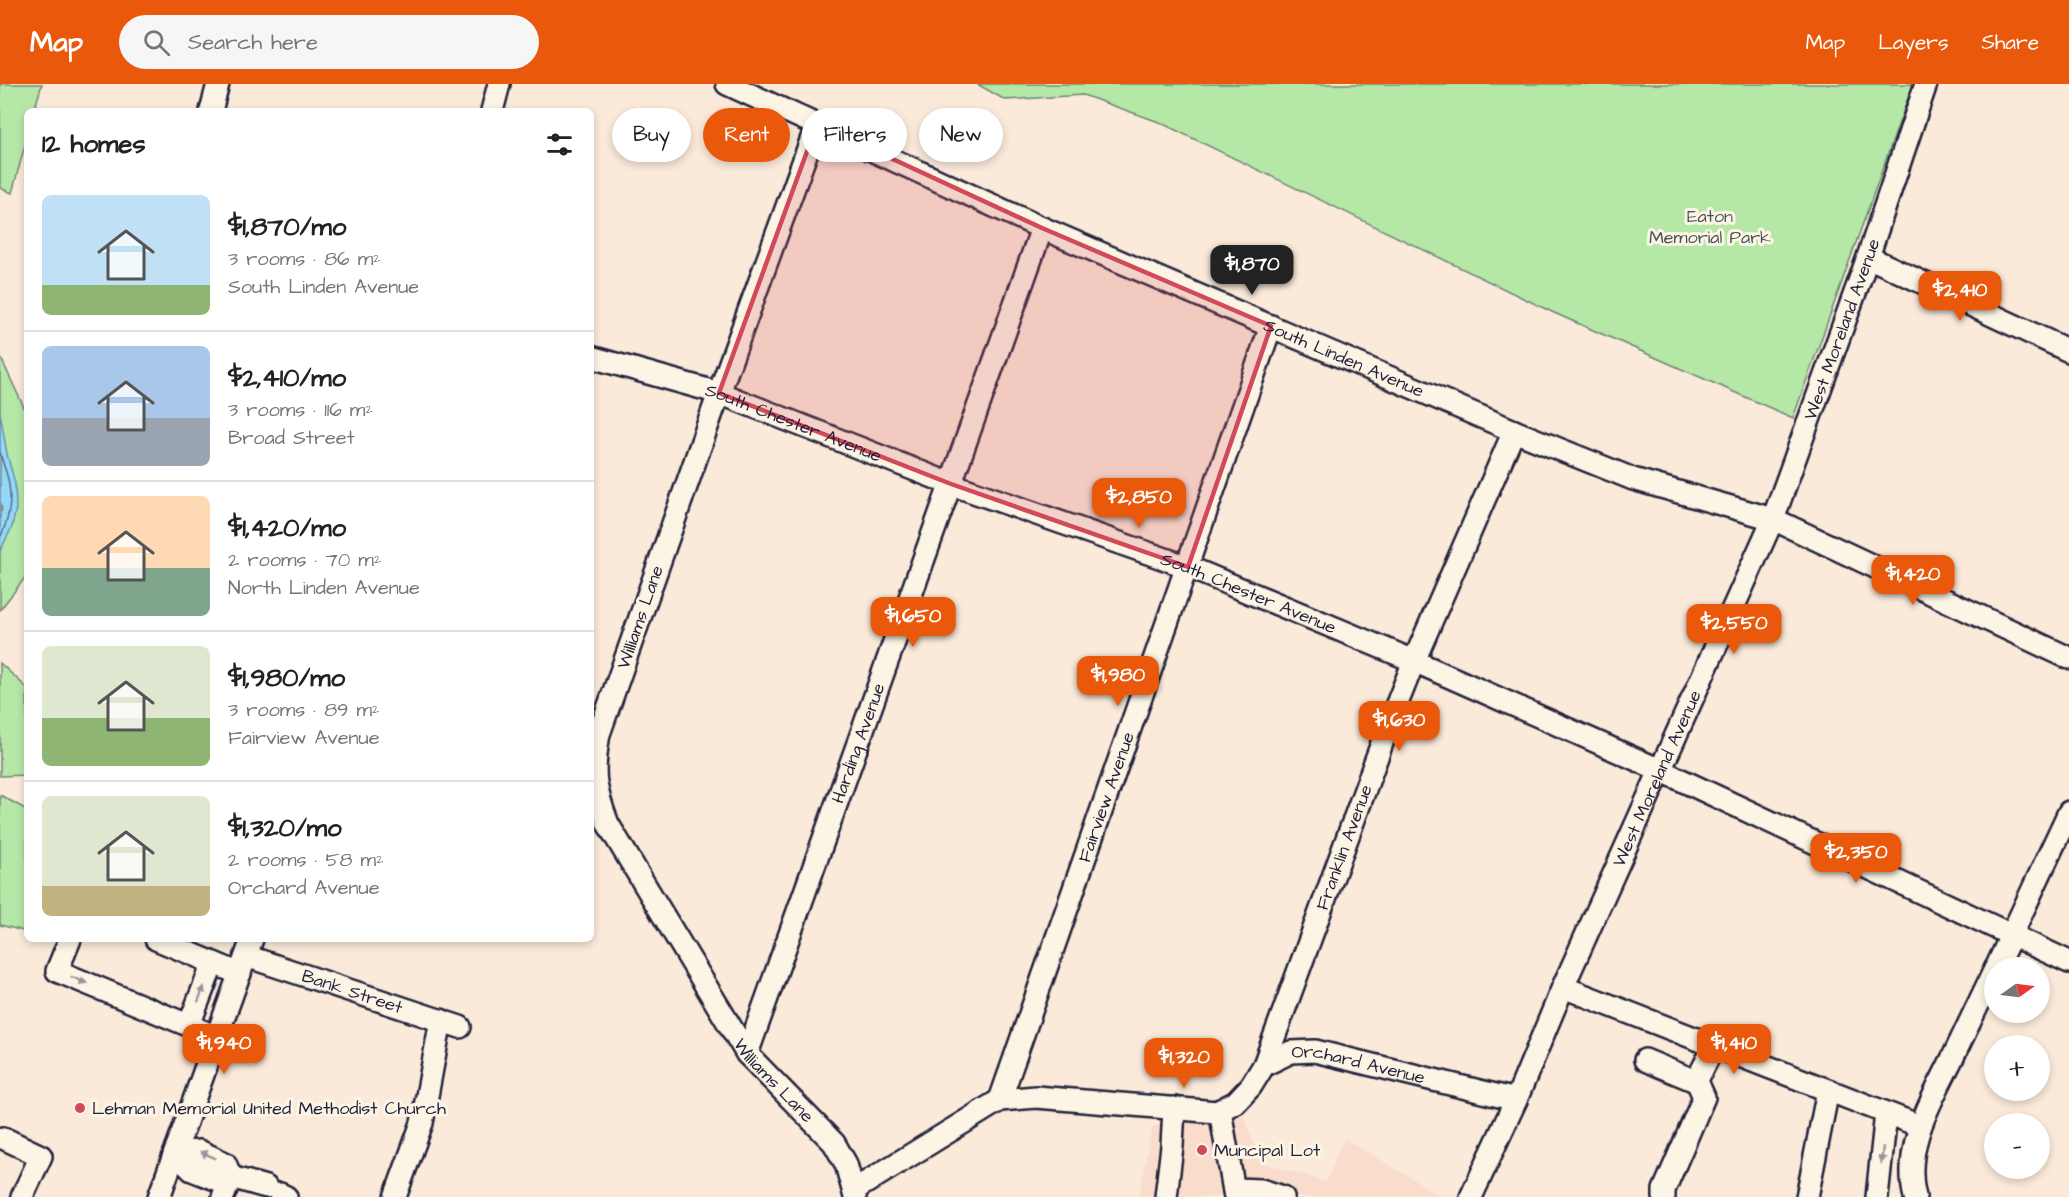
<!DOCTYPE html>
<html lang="en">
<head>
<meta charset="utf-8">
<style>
	body { margin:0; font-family:"Architects Daughter",sans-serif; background:#f6f6f6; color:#222; height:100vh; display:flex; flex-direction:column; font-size:22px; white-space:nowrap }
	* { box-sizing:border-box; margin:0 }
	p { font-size:20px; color:#767676 }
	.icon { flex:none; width:33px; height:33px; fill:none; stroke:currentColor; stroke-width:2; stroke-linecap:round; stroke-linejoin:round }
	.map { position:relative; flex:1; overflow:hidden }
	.details { position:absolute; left:24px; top:24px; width:570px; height:834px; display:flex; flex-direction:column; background:#fff; border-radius:9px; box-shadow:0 3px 9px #0003 }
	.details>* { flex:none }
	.top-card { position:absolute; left:612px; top:24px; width:570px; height:54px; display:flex; gap:12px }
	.needle { width:39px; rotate:76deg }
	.fabs { position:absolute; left:1984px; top:873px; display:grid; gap:12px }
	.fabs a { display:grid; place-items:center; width:66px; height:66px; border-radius:50%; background:#fff; box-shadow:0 3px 9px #0003; font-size:30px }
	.price { position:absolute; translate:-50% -51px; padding:0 14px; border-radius:12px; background:#ea580c; color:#fff; font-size:20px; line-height:39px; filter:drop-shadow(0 2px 3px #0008) }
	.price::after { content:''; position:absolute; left:50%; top:36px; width:18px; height:14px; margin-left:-9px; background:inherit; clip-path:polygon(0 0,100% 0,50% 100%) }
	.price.on { background:#222; color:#fff }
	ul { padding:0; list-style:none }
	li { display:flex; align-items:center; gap:18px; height:150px; padding:0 18px }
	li+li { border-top:2px solid #e0e0e0 }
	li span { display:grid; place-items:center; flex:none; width:168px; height:120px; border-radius:9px; color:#555 }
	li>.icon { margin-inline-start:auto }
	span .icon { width:72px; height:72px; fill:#fffc; stroke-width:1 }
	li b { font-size:26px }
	h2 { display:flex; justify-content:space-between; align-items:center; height:72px; padding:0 18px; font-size:26px }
	.chip { padding:0 21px; border-radius:27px; background:#fff; box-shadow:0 3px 9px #0003; font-size:21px; line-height:54px }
	.chip.on { background:#ea580c; color:#fff }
	header { display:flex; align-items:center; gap:36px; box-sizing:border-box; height:84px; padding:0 30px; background:#ea580c; color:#fff }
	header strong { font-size:28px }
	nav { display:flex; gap:33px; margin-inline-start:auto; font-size:21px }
	.search { width:420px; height:54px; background:#f6f6f6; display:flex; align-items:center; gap:15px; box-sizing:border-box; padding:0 21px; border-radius:33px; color:#767676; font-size:22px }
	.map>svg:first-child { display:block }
	.built { fill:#f9dccc }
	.green { fill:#b5e7a7; stroke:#6c8471; stroke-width:1.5 }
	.water { fill:#94d8f6; stroke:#668fab; stroke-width:1.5 }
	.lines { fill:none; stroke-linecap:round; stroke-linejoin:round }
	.shore { stroke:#506b86; stroke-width:1.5 }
	.minor-casing { stroke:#22223b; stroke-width:26 }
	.minor { stroke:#fcf5e5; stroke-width:21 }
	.oneway { fill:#9a9698 }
	.marked { fill:#d1495b; fill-opacity:0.2; stroke:#d1495b; stroke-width:4.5; stroke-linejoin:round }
	.poi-dot { fill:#d1495b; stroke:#fcf5e5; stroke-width:2 }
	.labels { text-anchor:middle; stroke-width:6; stroke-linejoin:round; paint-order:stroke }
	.park-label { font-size:18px; fill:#475356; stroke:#fcf5e5 }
	.street-label { font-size:18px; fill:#22223b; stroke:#fcf5e5 }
	.poi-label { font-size:18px; fill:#22223b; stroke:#fcf5e5; text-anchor:start }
</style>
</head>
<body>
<header>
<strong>Map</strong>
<div class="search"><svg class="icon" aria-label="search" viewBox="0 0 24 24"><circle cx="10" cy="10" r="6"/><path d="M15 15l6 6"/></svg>Search here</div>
<nav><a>Map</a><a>Layers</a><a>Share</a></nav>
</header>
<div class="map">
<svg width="2069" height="1113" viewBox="0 0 2069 1113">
	<rect width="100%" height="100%" fill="#fbeada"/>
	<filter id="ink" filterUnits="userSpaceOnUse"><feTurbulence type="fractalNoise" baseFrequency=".0167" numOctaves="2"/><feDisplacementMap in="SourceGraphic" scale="12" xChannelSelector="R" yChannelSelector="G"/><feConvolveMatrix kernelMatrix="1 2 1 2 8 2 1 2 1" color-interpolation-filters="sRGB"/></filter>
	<g filter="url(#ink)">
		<path class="built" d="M1243,1029L1261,1078L1326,1098L1344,1054L1443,1113H1139L1152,1042Z"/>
		<path class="green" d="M0,0H42L34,27H27V54L12,109L0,104Z
			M977,0H1913L1793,334L1552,228L1159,38L1083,11L1005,16Z
			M0,272L27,330V491L0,526Z
			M0,579L27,604V691L0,692Z
			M0,711L27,726V848L0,841Z"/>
		<path class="water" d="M0,328L7,370L15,399L16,424L12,443L0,467V429L2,426L0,418Z"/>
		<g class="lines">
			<path class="shore" d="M0,368C2,379 8,390 9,401C12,420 8,438 0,454"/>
			<g class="minor-casing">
				<g id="minor">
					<path id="s1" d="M727,0L1042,144L1514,347L1633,395L1773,435L2069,574"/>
					<path d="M211,27L218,0"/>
					<path d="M492,27L499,0"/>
					<path id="s2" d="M817,40L719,309L599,650C592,689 594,703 608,740L747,970L834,1059L846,1080L855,1113"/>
					<path d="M1868,173L2069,267"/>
					<path id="s3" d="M591,273L719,309L951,400L1188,483L1414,577L1660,686L2069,878"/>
					<path d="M70,855L57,887L217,953"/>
					<path d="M156,855L240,890"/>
					<path id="s4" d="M246,872L460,943"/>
					<path d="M1996,884L2069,728"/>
					<path d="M1563,903L1920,1042"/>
					<path d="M189,941L213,879"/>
					<path id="s5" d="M747,970L1042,144"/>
					<path d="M1645,976L1693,996L1698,994L1714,962"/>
					<path id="s6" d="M1264,981L1389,640L1414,577L1514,347"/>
					<path id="s7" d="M1000,1016L1271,242"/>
					<path d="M1220,1026L1235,1113"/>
					<path d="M3,1054L41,1072L22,1113"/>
					<path d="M175,1069L192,1086L215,1095L231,1093L266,1103"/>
					<path d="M175,1069L199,1067L225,1079L231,1093L223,1113"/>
					<path d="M1234,1105L1261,1106L1283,1113"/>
					<path id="s8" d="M854,1106L1000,1016L1036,1013L1217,1028L1236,1018L1251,1002L1264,981L1291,968L1315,967L1516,1016"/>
					<path d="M280,1110L286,1113"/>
					<path d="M159,1113L252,855"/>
					<path d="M395,1113L422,1039L441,936"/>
					<path d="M1166,1113L1172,1062L1174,1024"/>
					<path id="s9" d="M1471,1113L1516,1016L1563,903L1773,435L1868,173L1926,0"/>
					<path d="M1664,1113V1106L1704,1013L1696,995"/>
					<path d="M1807,1113L1828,1006"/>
					<path d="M1877,1113L1886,1029"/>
					<path d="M1915,1113C1902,1063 1932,1016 1953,973C1967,944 1981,914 1995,885"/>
				</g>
			</g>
			<use href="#minor" class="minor"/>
		</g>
		<defs><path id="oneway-solid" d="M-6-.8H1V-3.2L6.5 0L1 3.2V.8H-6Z" transform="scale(1.5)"/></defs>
		<g class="oneway">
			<use href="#oneway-solid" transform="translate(79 896) rotate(23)"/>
			<use href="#oneway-solid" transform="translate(201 910) rotate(-69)"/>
			<use href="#oneway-solid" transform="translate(208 1071) rotate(-156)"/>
			<use href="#oneway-solid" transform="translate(1882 1071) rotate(96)"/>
		</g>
	</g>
	<path class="marked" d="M817,40L1042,144L1271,242L1188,483L951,400L719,309Z"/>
	<g class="poi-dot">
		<circle cx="80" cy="1024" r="6"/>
		<circle cx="1202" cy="1066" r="6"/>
	</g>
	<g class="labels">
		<g class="park-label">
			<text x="1710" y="138">Eaton<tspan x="1710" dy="21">Memorial Park</tspan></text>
		</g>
		<g class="street-label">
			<text dy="6" stroke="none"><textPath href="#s9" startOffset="944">West Moreland Avenue</textPath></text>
			<text dy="6" stroke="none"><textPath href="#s1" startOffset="675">South Linden Avenue</textPath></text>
			<text dy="6" stroke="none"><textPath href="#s3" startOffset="213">South Chester Avenue</textPath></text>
			<text dy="6" stroke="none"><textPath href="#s3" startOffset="699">South Chester Avenue</textPath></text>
			<text transform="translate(640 533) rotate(-71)" y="6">Williams Lane</text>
			<text dy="6" stroke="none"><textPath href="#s5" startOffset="330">Harding Avenue</textPath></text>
			<text dy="6" stroke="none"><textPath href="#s9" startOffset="458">West Moreland Avenue</textPath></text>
			<text dy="6" stroke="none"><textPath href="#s7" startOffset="321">Fairview Avenue</textPath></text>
			<text dy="6" stroke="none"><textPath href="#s6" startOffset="232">Franklin Avenue</textPath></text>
			<text dy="6" stroke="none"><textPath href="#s4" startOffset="112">Bank Street</textPath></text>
			<text dy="6" stroke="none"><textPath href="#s8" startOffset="556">Orchard Avenue</textPath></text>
			<text dy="6" stroke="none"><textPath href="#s2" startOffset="1046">Williams Lane</textPath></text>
		</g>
		<g class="poi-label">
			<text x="92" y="1030">Lehman Memorial United Methodist Church</text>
			<text x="1214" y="1072">Muncipal Lot</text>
		</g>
	</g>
</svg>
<div class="fabs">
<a><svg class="needle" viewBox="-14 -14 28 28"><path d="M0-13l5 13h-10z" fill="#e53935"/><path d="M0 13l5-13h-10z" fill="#767676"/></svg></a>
<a>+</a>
<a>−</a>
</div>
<b class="price on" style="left:1252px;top:212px">$1,870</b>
<b class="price" style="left:1960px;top:238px">$2,410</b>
<b class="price" style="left:1139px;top:445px">$2,850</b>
<b class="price" style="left:1913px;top:522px">$1,420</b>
<b class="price" style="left:913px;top:564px">$1,650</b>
<b class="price" style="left:1734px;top:571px">$2,550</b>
<b class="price" style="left:1118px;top:623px">$1,980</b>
<b class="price" style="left:1399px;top:668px">$1,630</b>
<b class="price" style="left:1856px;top:800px">$2,350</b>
<b class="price" style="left:224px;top:991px">$1,940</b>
<b class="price" style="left:1734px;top:991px">$1,410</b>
<b class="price" style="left:1184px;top:1005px">$1,320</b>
<div class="top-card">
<a class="chip">Buy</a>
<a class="chip on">Rent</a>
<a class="chip">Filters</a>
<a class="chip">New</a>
</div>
<section class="details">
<h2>12 homes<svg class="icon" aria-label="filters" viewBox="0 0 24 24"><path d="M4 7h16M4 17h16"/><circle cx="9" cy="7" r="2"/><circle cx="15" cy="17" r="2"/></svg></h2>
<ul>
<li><span style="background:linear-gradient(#bfe0f5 75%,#8fb573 0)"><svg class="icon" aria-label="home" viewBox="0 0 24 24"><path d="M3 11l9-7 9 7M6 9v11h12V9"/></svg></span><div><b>$1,870/mo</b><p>3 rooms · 86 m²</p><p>South Linden Avenue</p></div></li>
<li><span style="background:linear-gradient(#a9c7e8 60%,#9aa5b1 0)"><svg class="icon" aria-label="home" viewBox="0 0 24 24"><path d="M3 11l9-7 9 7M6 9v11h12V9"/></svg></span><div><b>$2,410/mo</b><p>3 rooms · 116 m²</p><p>Broad Street</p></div></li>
<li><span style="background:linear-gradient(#ffd9b3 60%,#7fa58c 0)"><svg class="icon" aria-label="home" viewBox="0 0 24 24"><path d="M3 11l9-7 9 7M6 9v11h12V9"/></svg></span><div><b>$1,420/mo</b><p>2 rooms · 70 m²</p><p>North Linden Avenue</p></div></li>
<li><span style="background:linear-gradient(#dfe7d0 60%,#8fb573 0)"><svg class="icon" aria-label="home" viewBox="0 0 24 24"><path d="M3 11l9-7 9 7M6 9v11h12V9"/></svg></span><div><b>$1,980/mo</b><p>3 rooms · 89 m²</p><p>Fairview Avenue</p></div></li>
<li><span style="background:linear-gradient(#dfe7d0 75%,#c2b280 0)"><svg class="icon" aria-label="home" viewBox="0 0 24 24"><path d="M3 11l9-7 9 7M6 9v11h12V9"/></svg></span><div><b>$1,320/mo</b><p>2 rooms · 58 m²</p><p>Orchard Avenue</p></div></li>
</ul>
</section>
</div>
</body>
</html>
